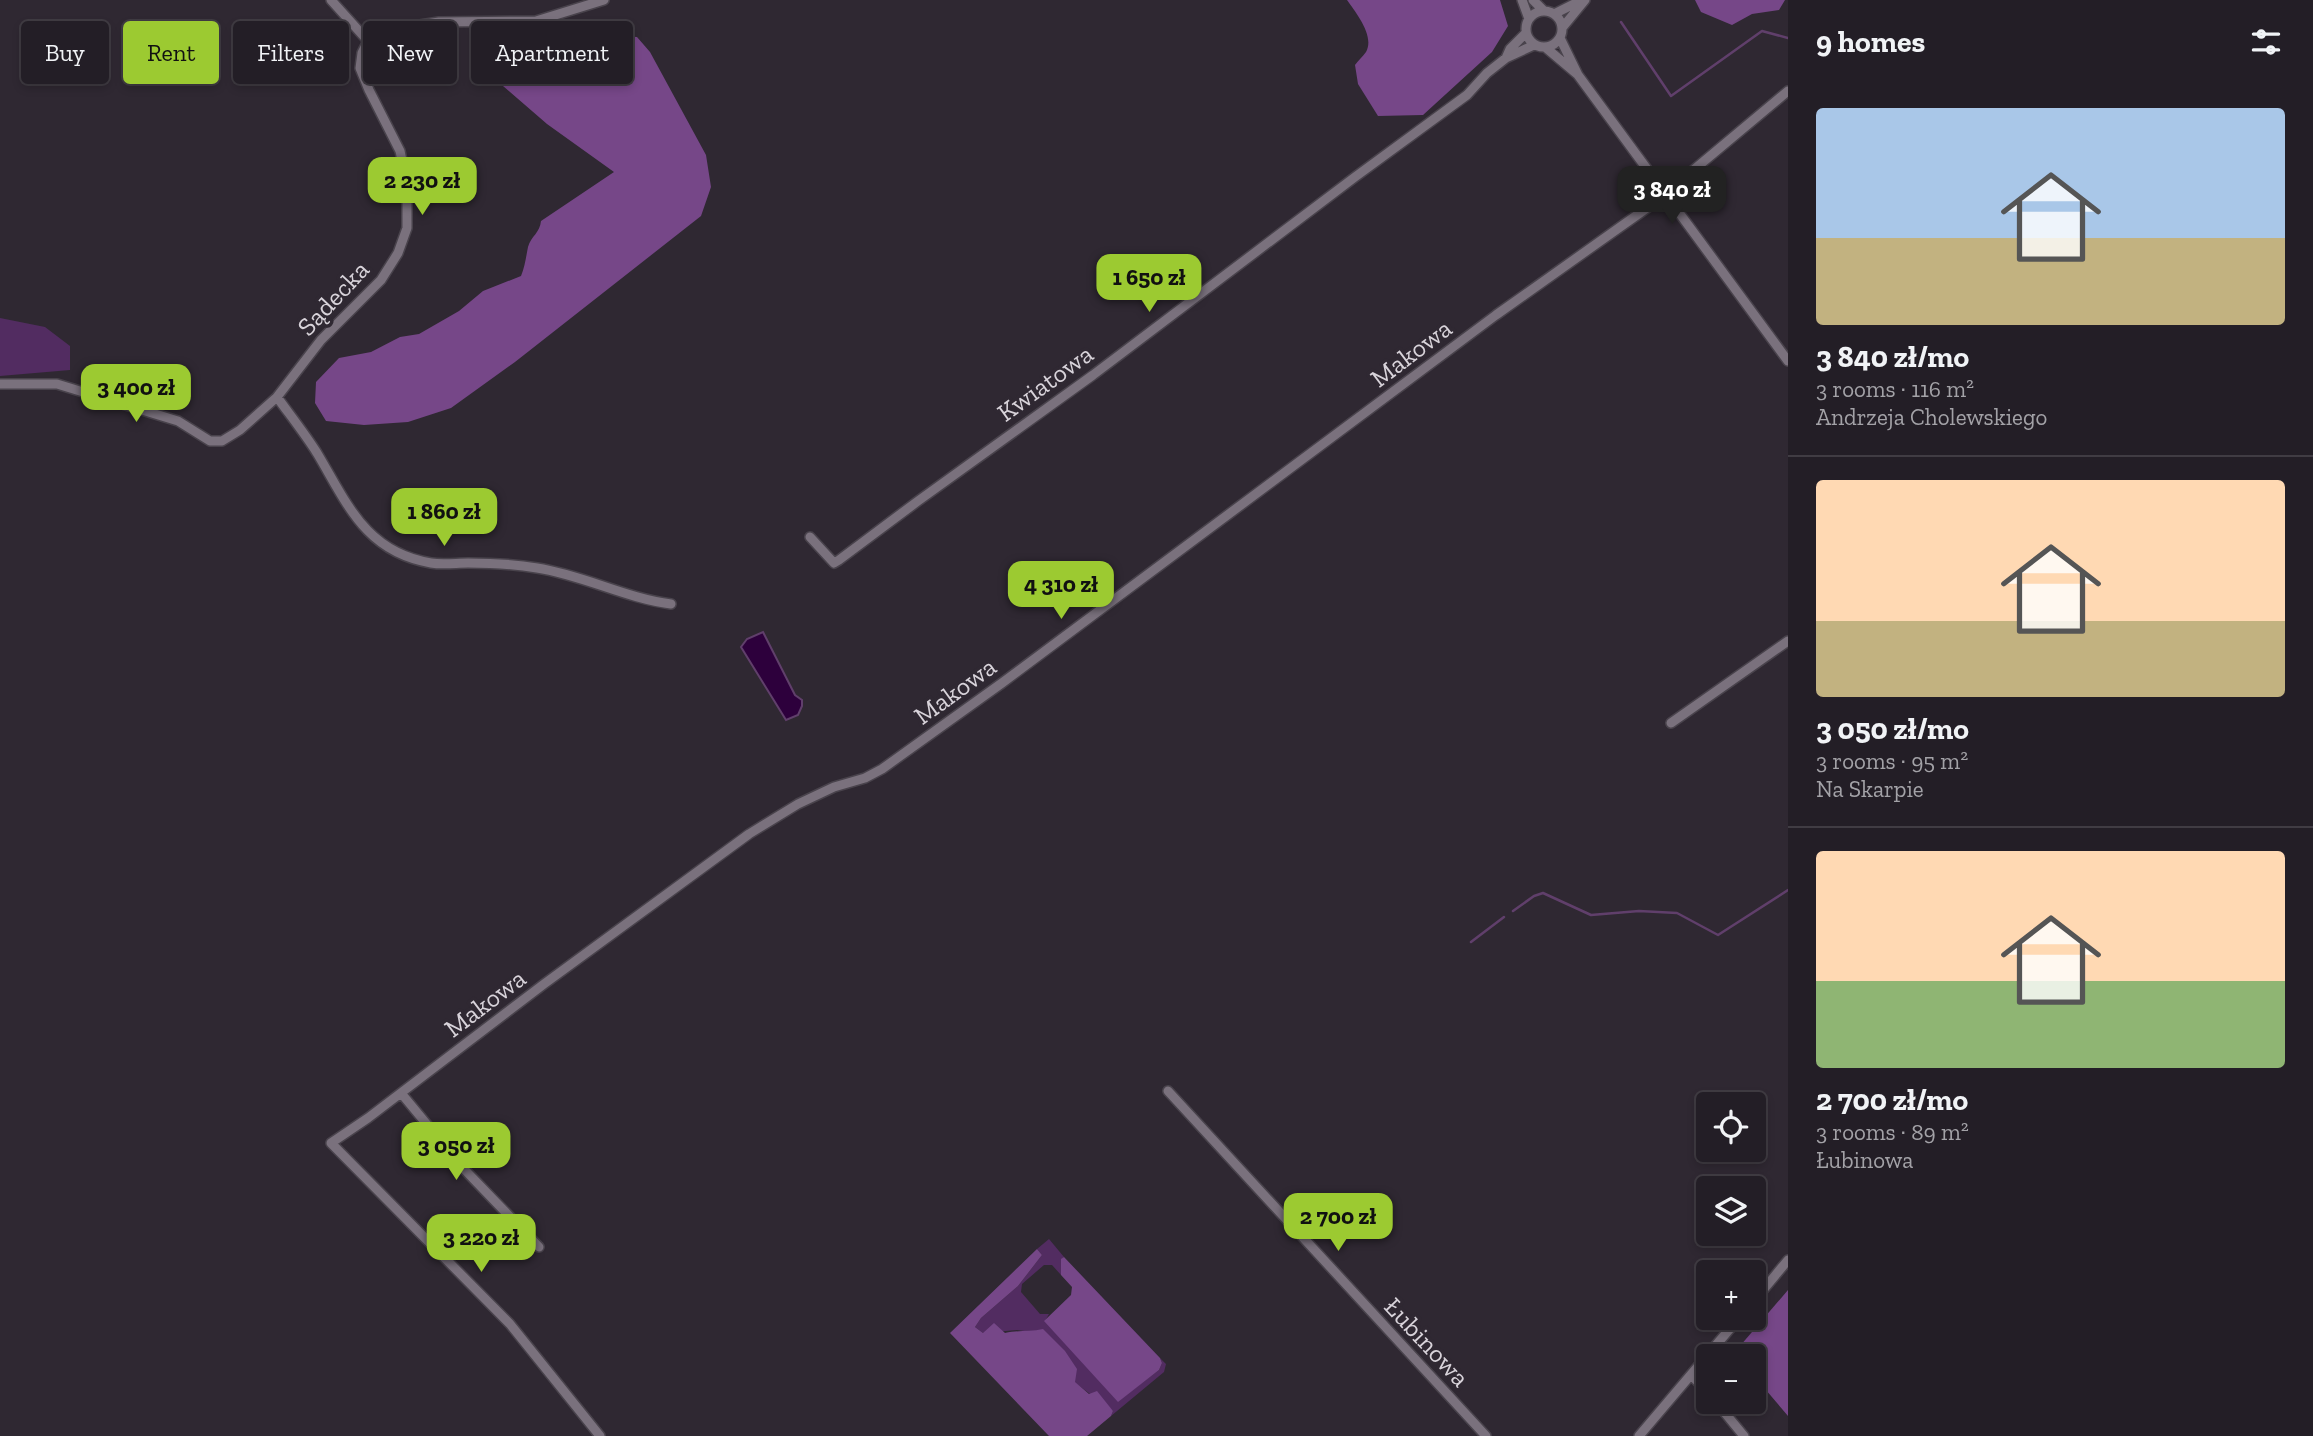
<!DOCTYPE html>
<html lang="en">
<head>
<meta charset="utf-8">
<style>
	body { margin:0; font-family:"Zilla Slab",serif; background:#2b272e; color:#f1f3f6; height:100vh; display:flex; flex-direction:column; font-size:26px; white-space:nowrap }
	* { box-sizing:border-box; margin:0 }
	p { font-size:23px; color:#a3a2a7 }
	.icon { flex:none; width:38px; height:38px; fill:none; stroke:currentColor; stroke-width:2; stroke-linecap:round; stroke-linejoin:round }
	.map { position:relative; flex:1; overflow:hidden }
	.sheet { display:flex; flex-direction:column; background:#231e26; width:525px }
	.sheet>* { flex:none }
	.guide { position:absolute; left:21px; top:21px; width:665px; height:63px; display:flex; gap:14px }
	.fabs { position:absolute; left:1696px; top:1092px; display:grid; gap:14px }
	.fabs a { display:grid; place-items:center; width:70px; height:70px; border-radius:7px; background:#231e26; box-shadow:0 4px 10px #0003,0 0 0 2px #403c43; font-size:35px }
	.price { position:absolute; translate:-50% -60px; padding:0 16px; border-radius:14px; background:#9cca31; color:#111; font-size:23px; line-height:46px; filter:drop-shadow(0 2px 4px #0008) }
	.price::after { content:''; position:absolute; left:50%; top:42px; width:21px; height:16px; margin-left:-10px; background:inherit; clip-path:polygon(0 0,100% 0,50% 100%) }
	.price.selected { background:#222; color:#fff }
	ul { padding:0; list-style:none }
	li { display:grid; align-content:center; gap:14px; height:371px; padding:0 28px }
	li+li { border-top:2px solid #403c43 }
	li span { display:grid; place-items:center; height:217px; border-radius:7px; color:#555 }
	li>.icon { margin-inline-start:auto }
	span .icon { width:126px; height:126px; fill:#fffc; stroke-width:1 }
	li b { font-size:30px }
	h2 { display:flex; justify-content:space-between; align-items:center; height:84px; padding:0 28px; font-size:30px }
	.chip { padding:0 24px; border-radius:7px; background:#231e26; box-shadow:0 4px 10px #0003,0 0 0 2px #403c43; font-size:24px; line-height:63px }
	.chip.selected { background:#9cca31; color:#111 }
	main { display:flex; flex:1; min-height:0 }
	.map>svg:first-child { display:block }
	.green { fill:#522c61 }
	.forest { fill:#764788 }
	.water { fill:#2d003c; stroke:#603f6b; stroke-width:2 }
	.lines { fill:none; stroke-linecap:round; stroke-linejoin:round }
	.stream { stroke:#603f6b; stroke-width:2.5 }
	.street-casing { stroke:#49434c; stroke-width:12 }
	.street { stroke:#7a717d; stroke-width:9 }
	.labels { text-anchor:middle; stroke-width:7; stroke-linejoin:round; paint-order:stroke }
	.street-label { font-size:26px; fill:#d8d3da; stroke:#2f2832 }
</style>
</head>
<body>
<main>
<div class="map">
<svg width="1788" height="1436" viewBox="0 0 1788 1436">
	<rect width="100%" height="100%" fill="#2f2832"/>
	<path class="green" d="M0,318L45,327L70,346V370L0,376Z
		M1049,1239L1064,1257L1061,1260V1275L1052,1265H1044L1022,1284L1021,1292L1040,1314H1049L1045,1321L1118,1401L1159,1370L1162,1363L1160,1358L1166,1364L1164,1372L1111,1416L1113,1411L1074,1382L1031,1332L1017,1330L983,1333L975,1327L981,1318L1018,1286L1042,1255L1037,1249Z"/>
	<path class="forest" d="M1347,0H1500L1508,26L1492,52L1423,115L1378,116L1358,84L1355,65C1358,61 1363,56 1366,52C1375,36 1356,13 1347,0Z
		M1695,0H1785L1779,10L1752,14L1732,25L1701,12Z
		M619,36L637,37L650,52L706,155L711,187L701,216L515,362L451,408L408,422L364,425L326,421L315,403L316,382L339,358L371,352L400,337L419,334L459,311L483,291L521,276C525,266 526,257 528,247C531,236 540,233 541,221L614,172L547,124L496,80L501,60C524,56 535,58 552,75C589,69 597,67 619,36Z
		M1037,1249L1042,1255L1018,1286L981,1318L975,1327L983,1333L994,1323L1005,1333C1018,1330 1030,1332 1043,1329L1065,1351L1077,1369L1075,1382L1089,1394L1097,1391L1113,1411L1111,1416L1087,1436H1049L950,1333Z
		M1064,1257L1160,1358L1162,1363L1159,1370L1118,1402L1044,1321L1071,1295L1072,1287L1061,1275V1259Z
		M1788,1290V1416L1754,1376V1356H1737L1734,1353Z"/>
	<path class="water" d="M763,632L795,695L802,700V706L798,715L786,720L741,647L747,639Z"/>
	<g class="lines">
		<path class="stream" d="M1621,22L1671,96L1762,31L1788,38
			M1513,911L1534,896L1543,893L1591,915L1639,911L1677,913L1718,935L1788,890
			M1471,942L1504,917"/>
		<g class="street-casing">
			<path id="street" d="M331,0L368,41
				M1522,0L1529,19
				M1533,0L1544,11
				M1526 29a18 18 0 1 1 36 0a18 18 0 1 1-36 0Z
				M1554,14L1574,4H1581
				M1562,28L1585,0
				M1560,38L1578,75L1788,361
				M1545,47L1577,74
				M1506,58L1510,49L1526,33
				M0,384H57L178,421L210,441H222L240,430L277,397L321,340L381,280L398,253L407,228V184L400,151L369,90L360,68L362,53L368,41L395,29L439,22L536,21L604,0
				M277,397C290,415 305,434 317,453C347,503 365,552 431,563C443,565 456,563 468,563C491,563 514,564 537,568C583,575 625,598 671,604
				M810,537L834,563L839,560L918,501L1093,375L1355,177L1467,95L1487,73L1506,58L1534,45
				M1671,723L1788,641
				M1168,1091L1486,1436
				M401,1093L463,1168L539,1247
				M1754,1301L1788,1260
				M1691,1375L1708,1392
				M1716,1402L1744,1436
				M600,1436L510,1324L331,1143L368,1118L544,984L749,834L798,804L834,787L865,778L882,769L1002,683L1496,315L1654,203L1788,91
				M1639,1436L1739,1318"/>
		</g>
		<use href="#street" class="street"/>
	</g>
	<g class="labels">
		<g class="street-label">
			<text transform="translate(333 298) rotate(-47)" y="9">Sądecka</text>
			<text transform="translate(1411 353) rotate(-37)" y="9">Makowa</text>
			<text transform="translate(1045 383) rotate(-36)" y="9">Kwiatowa</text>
			<text transform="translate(955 691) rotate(-36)" y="9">Makowa</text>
			<text transform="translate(485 1003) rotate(-37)" y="9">Makowa</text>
			<text transform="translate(1427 1342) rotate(47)" y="9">Łubinowa</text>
		</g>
	</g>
</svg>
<div class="fabs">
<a><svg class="icon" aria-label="locate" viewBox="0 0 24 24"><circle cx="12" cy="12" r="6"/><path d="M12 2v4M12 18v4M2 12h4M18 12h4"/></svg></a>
<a><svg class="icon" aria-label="layers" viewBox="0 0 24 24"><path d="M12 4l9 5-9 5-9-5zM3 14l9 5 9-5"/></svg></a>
<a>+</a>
<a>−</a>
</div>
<b class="price" style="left:422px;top:217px">2 230 zł</b>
<b class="price selected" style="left:1672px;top:226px">3 840 zł</b>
<b class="price" style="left:1149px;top:314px">1 650 zł</b>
<b class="price" style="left:136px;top:424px">3 400 zł</b>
<b class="price" style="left:444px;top:548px">1 860 zł</b>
<b class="price" style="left:1061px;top:621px">4 310 zł</b>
<b class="price" style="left:456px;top:1182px">3 050 zł</b>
<b class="price" style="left:1338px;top:1253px">2 700 zł</b>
<b class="price" style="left:481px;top:1274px">3 220 zł</b>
<div class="guide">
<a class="chip">Buy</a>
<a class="chip selected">Rent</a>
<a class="chip">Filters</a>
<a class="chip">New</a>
<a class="chip">Apartment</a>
</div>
</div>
<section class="sheet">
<h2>9 homes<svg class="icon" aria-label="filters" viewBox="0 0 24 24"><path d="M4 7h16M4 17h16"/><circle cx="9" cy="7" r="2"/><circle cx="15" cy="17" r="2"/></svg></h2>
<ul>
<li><span style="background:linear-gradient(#a9c7e8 60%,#c2b280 0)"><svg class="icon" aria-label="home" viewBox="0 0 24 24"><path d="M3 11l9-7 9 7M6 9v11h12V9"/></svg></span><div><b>3 840 zł/mo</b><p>3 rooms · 116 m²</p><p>Andrzeja Cholewskiego</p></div></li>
<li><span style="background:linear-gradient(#ffd9b3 65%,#c2b280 0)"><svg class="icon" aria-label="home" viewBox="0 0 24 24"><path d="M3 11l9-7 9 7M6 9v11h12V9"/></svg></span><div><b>3 050 zł/mo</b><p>3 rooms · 95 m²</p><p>Na Skarpie</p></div></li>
<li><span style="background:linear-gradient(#ffd9b3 60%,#8fb573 0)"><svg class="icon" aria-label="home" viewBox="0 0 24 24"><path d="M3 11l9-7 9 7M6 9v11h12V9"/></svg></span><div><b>2 700 zł/mo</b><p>3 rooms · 89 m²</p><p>Łubinowa</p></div></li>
</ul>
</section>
</main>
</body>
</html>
